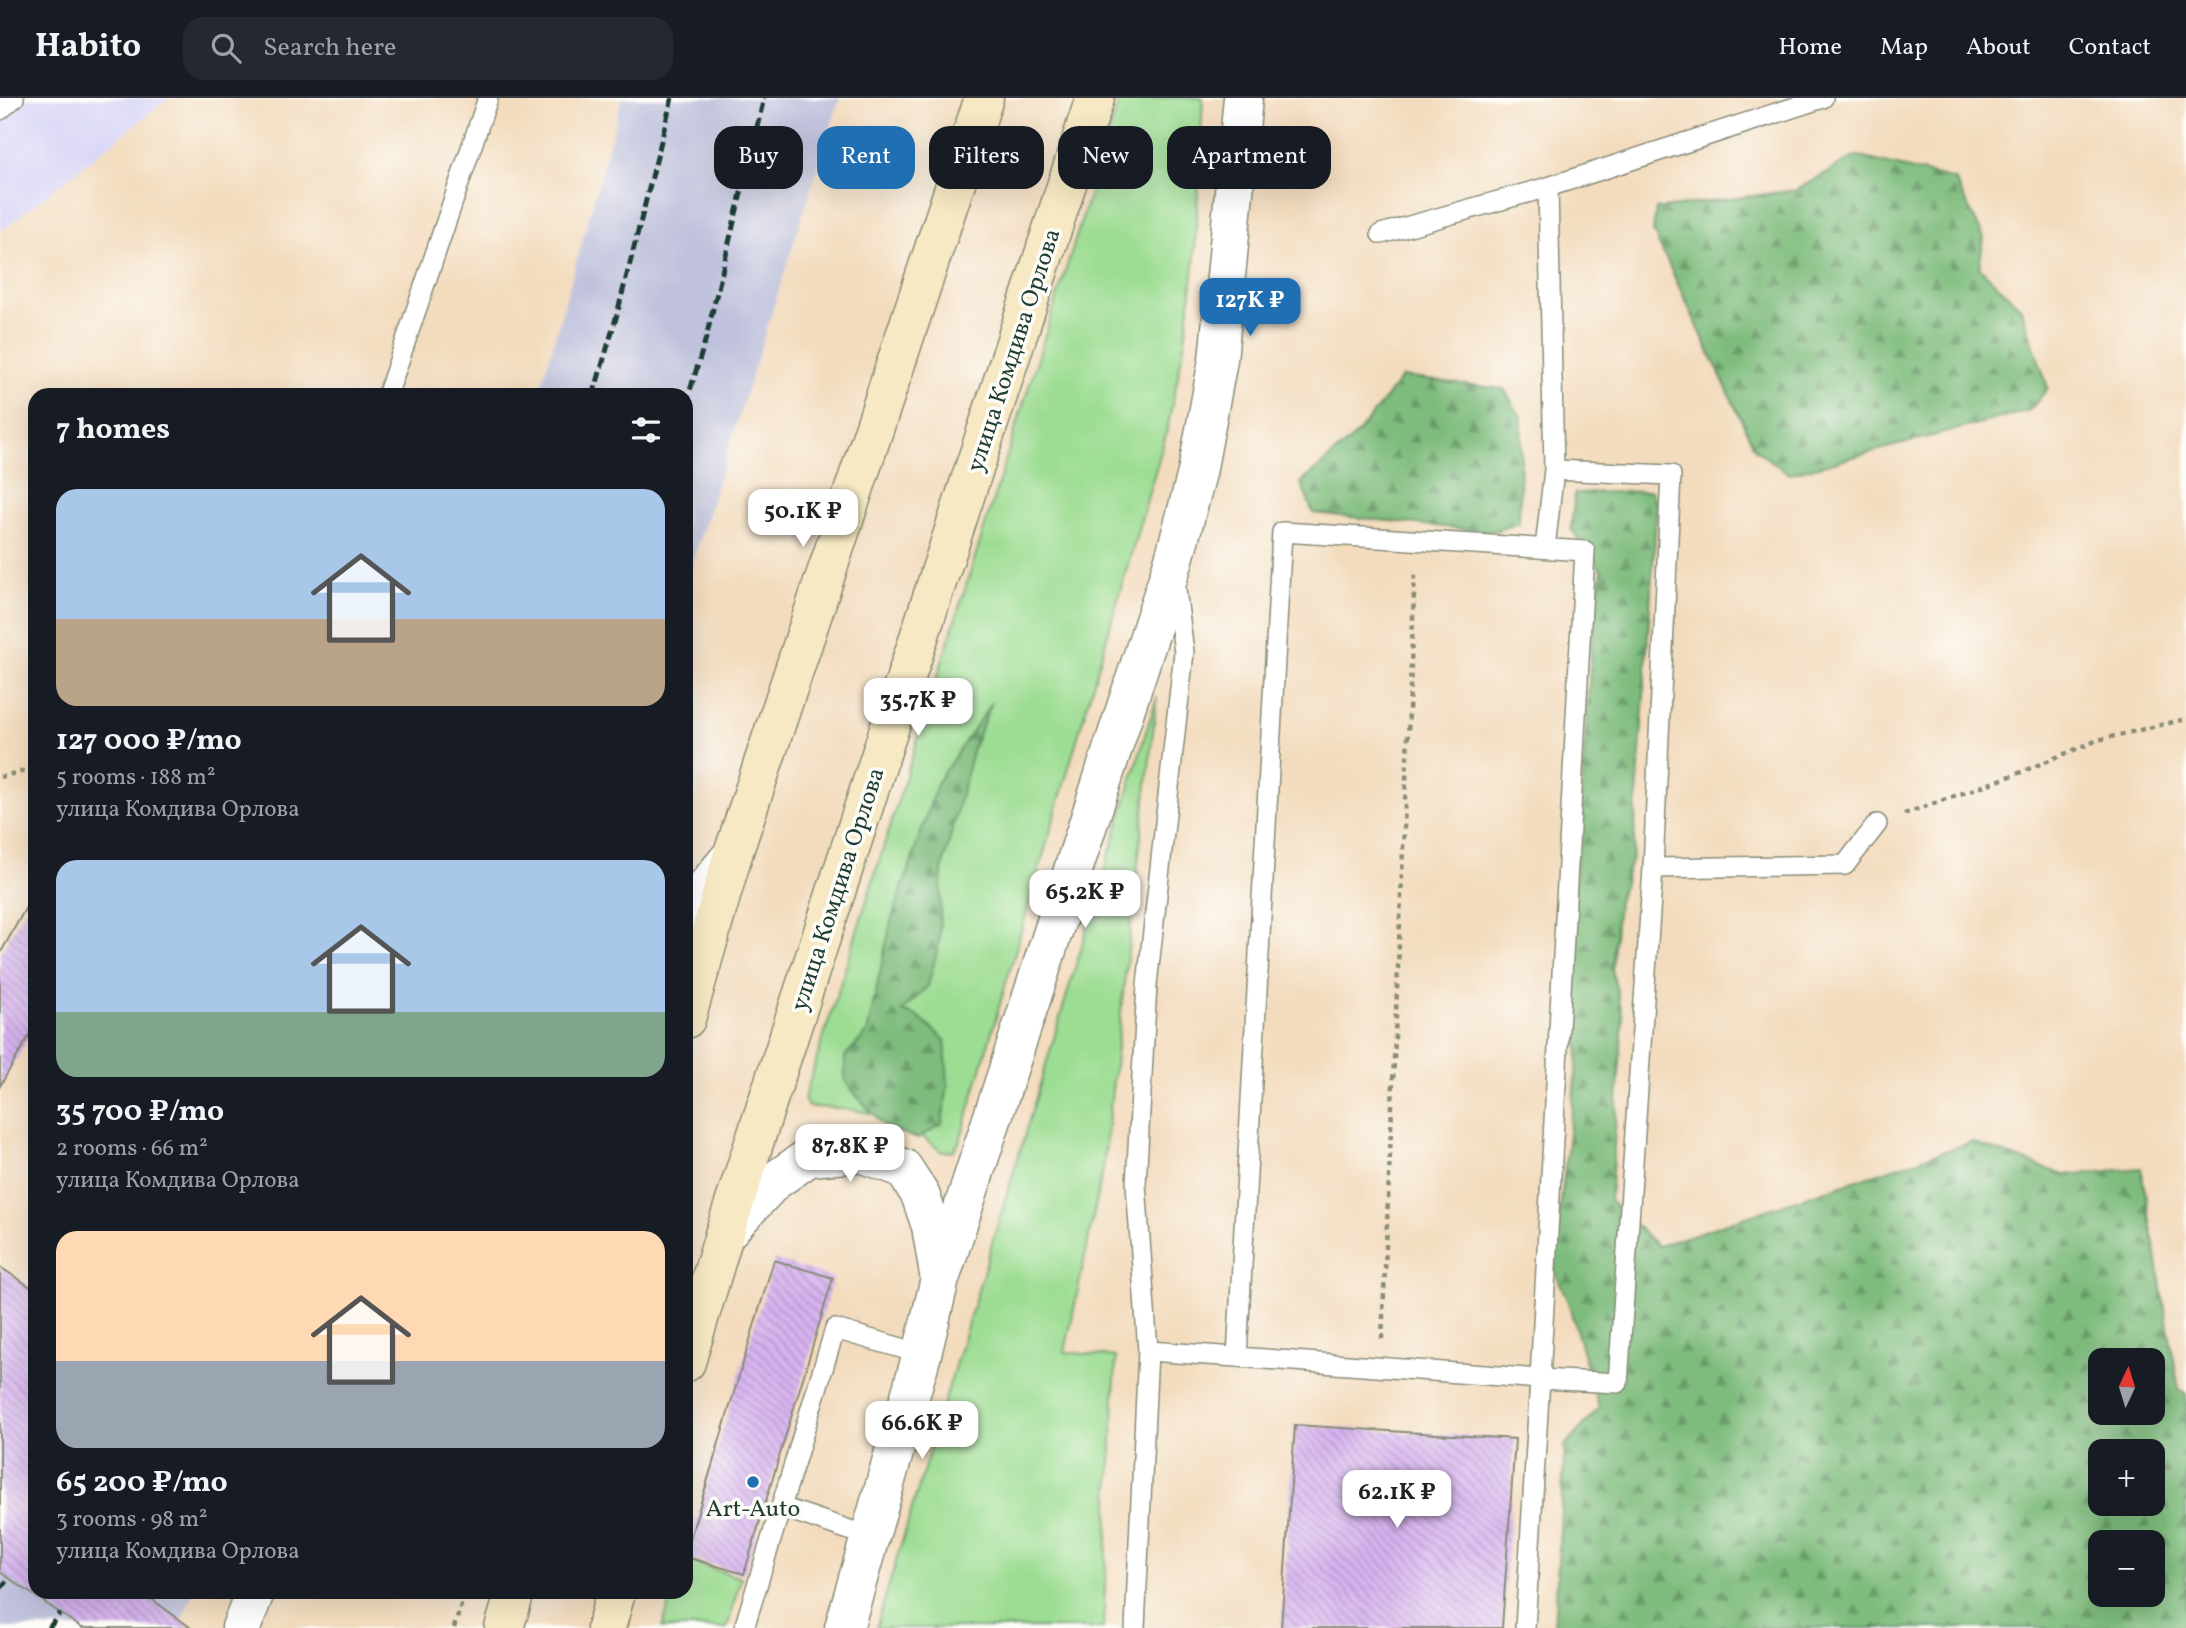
<!DOCTYPE html>
<html lang="en">
<head>
<meta charset="utf-8">
<style>
	body { margin:0; font-family:Vollkorn,serif; background:#242831; color:#f1f3f6; height:100vh; display:flex; flex-direction:column; font-size:26px; white-space:nowrap }
	* { box-sizing:border-box; margin:0 }
	p { font-size:23px; color:#9ea1a6 }
	.icon { flex:none; width:38px; height:38px; fill:none; stroke:currentColor; stroke-width:2; stroke-linecap:round; stroke-linejoin:round }
	.map { position:relative; flex:1; overflow:hidden }
	.drawer { position:absolute; left:28px; top:290px; width:665px; height:1211px; display:flex; flex-direction:column; background:#171b24; border-radius:21px; box-shadow:0 7px 28px #0002 }
	.drawer>* { flex:none }
	.banner { position:absolute; left:714px; top:28px; width:665px; height:63px; display:flex; gap:14px }
	.needle { width:46px; rotate:4deg }
	.fabs { position:absolute; left:2088px; top:1250px; display:grid; gap:14px }
	.fabs a { display:grid; place-items:center; width:77px; height:77px; border-radius:14px; background:#171b24; box-shadow:0 7px 28px #0002; font-size:35px }
	.price { position:absolute; translate:-50% -60px; padding:0 16px; border-radius:14px; background:#fff; color:#222; font-size:23px; line-height:46px; filter:drop-shadow(0 2px 4px #0008) }
	.price::after { content:''; position:absolute; left:50%; top:42px; width:21px; height:16px; margin-left:-10px; background:inherit; clip-path:polygon(0 0,100% 0,50% 100%) }
	.price.selected { background:#1f6fb2; color:#fff }
	ul { padding:0; list-style:none }
	li { display:grid; align-content:center; gap:14px; height:371px; padding:0 28px }
	li span { display:grid; place-items:center; height:217px; border-radius:21px; color:#555 }
	li>.icon { margin-inline-start:auto }
	span .icon { width:126px; height:126px; fill:#fffc; stroke-width:1 }
	li b { font-size:30px }
	h2 { display:flex; justify-content:space-between; align-items:center; height:84px; padding:0 28px; font-size:30px }
	.pill { padding:0 24px; border-radius:21px; background:#171b24; box-shadow:0 7px 28px #0002; font-size:24px; line-height:63px }
	.pill.selected { background:#1f6fb2; color:#fff }
	header { display:flex; align-items:center; gap:42px; box-sizing:border-box; height:98px; padding:0 35px; background:#171b24; border-bottom:2px solid #363941 }
	header strong { font-size:33px }
	nav { display:flex; gap:38px; margin-inline-start:auto; font-size:24px }
	.search { width:490px; height:63px; background:#242831; display:flex; align-items:center; gap:18px; box-sizing:border-box; padding:0 24px; border-radius:21px; color:#9ea1a6; font-size:26px }
	.map>svg:first-child { display:block }
	.built { fill:#d9d7f7 }
	.industrial { fill:#c0c2dd }
	.green { fill:#9ddd93; stroke:#5e8d64; stroke-width:2 }
	.forest { fill:url(#forest-firs); stroke:#4e7c58; stroke-width:2; fill-rule:evenodd }
	.building { fill:url(#building-back-hatch) }
	.lines { fill:none; stroke-linecap:round; stroke-linejoin:round }
	.service-casing { stroke:#898c79; stroke-width:22 }
	.tertiary-casing { stroke:#898c79; stroke-width:41 }
	.secondary-casing { stroke:#898c79; stroke-width:41 }
	.path { stroke:#898c79; stroke-width:4.5; stroke-dasharray:5 5; stroke-linecap:butt }
	.service { stroke:#fff; stroke-width:19 }
	.tertiary { stroke:#fff; stroke-width:38 }
	.secondary { stroke:#f6e9c3; stroke-width:38 }
	.rail { stroke:#1f3d34; stroke-width:5; stroke-dasharray:10 5; stroke-linecap:butt }
	.poi-dot { fill:#1f6fb2; stroke:#fdfcf7; stroke-width:2.5 }
	.labels { text-anchor:middle; stroke-width:7; stroke-linejoin:round; paint-order:stroke }
	.street-label { font-size:24px; fill:#1f3d34; stroke:#fdfcf7 }
	.poi-label { font-size:24px; fill:#1f3d34; stroke:#fdfcf7 }
</style>
</head>
<body>
<header>
<strong>Habito</strong>
<div class="search"><svg class="icon" aria-label="search" viewBox="0 0 24 24"><circle cx="10" cy="10" r="6"/><path d="M15 15l6 6"/></svg>Search here</div>
<nav><a>Home</a><a>Map</a><a>About</a><a>Contact</a></nav>
</header>
<div class="map">
<svg width="2186" height="1530" viewBox="0 0 2186 1530">
	<defs>
		<pattern id="forest-firs" width="22" height="20" patternUnits="userSpaceOnUse" patternTransform="scale(1.75)"><rect width="22" height="20" fill="#7ebc7d"/><path d="M5 1l3.5 6h-7zM16 11l3.5 6h-7z" fill="#679a67"/></pattern>
		<pattern id="building-back-hatch" width="6" height="6" patternUnits="userSpaceOnUse" patternTransform="scale(1.75)"><rect width="6" height="6" fill="#d7b3f0"/><path d="M-1 5l2 2M0 0l6 6M5-1l2 2" fill="none" stroke="#ae93c3"/></pattern>
	</defs>
	<rect width="100%" height="100%" fill="#fdfcf7"/>
	<filter id="ink" filterUnits="userSpaceOnUse"><feTurbulence type="fractalNoise" baseFrequency=".0143" numOctaves="2"/><feDisplacementMap in="SourceGraphic" scale="14" xChannelSelector="R" yChannelSelector="G"/><feConvolveMatrix kernelMatrix="1 2 1 2 8 2 1 2 1" color-interpolation-filters="sRGB"/></filter>
	<filter id="wash" filterUnits="userSpaceOnUse"><feTurbulence type="fractalNoise" baseFrequency=".00686" numOctaves="4" result="noise"/><feDisplacementMap in="SourceGraphic" scale="28" xChannelSelector="R" yChannelSelector="G"/><feGaussianBlur stdDeviation="1.57" result="paint"/><feColorMatrix in="noise" values="0 0 0 0 0 0 0 0 0 0 0 0 0 0 0 0 0 1.4 0 .05"/><feComposite in="paint" operator="in"/></filter>
	<g filter="url(#wash)">
		<rect width="100%" height="100%" fill="#f3dcbe"/>
		<path class="built" d="M0,0H169L0,134Z"/>
		<path class="industrial" d="M622,0H840L686,484V298L539,297Z
			M0,1393L35,1494L193,1495L178,1530H0Z"/>
		<path class="green" d="M1120,0H1203L1194,168L1185,243L1166,336L960,1043L953,1053L942,1054C897,1016 865,1010 808,1009L804,1001Z
			M1157,598L1103,1071L1065,1254L1116,1259L1103,1530H876Z
			M686,1462L741,1480L727,1530H662L673,1495L686,1494Z"/>
		<path class="forest" d="M1856,58L1955,82L1984,140L1979,169L2021,210L2048,290L2030,312L1789,376L1755,351L1653,133L1656,111L1796,92Z
			M1402,279L1504,291L1522,321L1519,425L1492,434L1313,415L1301,385L1358,335Z
			M1651,393L1657,407L1633,757L1618,804L1612,872L1623,920L1610,1103L1658,1148L1972,1044L2064,1077L2141,1070L2179,1292L2186,1296V1530H1554L1565,1348L1599,1310L1568,1204L1553,1170L1579,951L1568,889L1592,541L1602,473L1571,431L1575,395ZM2100,1262H2152V1314H2100ZM2100,1353H2152V1405H2100ZM2100,1444H2152V1496H2100Z
			M992,604L973,649L942,772L939,845L928,888L902,913L917,918L945,942L948,986L942,1026L917,1041L884,1028L856,997L845,982V958L867,935L891,824L938,683Z"/>
		<g id="blocks">
			<path class="building" d="M35,793V928L0,988V856Z
				M774,1162L833,1180L744,1476L686,1459V1454Z
				M0,1169L35,1192V1494H142L191,1530H82L0,1474Z
				M1295,1327L1515,1341L1502,1530H1281Z"/>
		</g>
	</g>
	<g filter="url(#ink)">
		<use href="#blocks" fill-opacity="0" stroke="#898c79" stroke-width="2"/>
		<g class="lines">
			<g class="service-casing">
				<path id="service" d="M0,12L14,0
					M1381,136L1548,89L1823,0
					M387,298L488,0
					M1545,450L1554,372L1548,89
					M1653,770L1845,767L1877,726
					M1148,1253L1237,1259L1282,434L1585,453L1540,1281L1237,1259
					M870,1439L781,1409L835,1231L922,1256
					M744,1530L781,1409
					M1135,1530L1148,1253L1136,1086L1147,887L1184,554L1175,484
					M1525,1530L1540,1281L1618,1285L1653,770L1671,377L1554,372"/>
			</g>
			<g class="tertiary-casing">
				<path id="tertiary" d="M686,813L733,756
					M724,1137L773,1084L809,1059L860,1055L903,1070L920,1096L931,1128L939,1176
					M241,1530L255,1494
					M844,1530L922,1256L940,1181L1173,465L1197,375L1218,262L1243,0"/>
			</g>
			<g class="secondary-casing">
				<path id="secondary" d="M686,921L733,756L984,0
					M686,1264L724,1137L1095,0
					M504,1530L515,1494
					M606,1530L616,1494"/>
			</g>
			<path class="path" d="M0,679L35,670
				M1904,716L2014,677L2098,642L2186,621
				M1382,1241L1415,473
				M454,1530L465,1494"/>
			<use href="#service" class="service"/>
			<use href="#tertiary" class="tertiary"/>
			<use href="#secondary" class="secondary"/>
			<path class="rail" d="M593,298L616,220L672,0
				M686,306L706,240L764,0
				M0,1491L9,1480
				M49,1530L60,1515"/>
		</g>
	</g>
	<circle class="poi-dot" cx="753" cy="1384" r="7"/>
	<g class="labels">
		<g class="street-label">
			<text transform="translate(1013 252) rotate(-72)" y="8">улица Комдива Орлова</text>
			<text transform="translate(837 791) rotate(-72)" y="8">улица Комдива Орлова</text>
		</g>
		<g class="poi-label">
			<text x="753" y="1418">Art-Auto</text>
		</g>
	</g>
</svg>
<div class="fabs">
<a><svg class="needle" viewBox="-14 -14 28 28"><path d="M0-13l5 13h-10z" fill="#e53935"/><path d="M0 13l5-13h-10z" fill="#9ea1a6"/></svg></a>
<a>+</a>
<a>−</a>
</div>
<b class="price selected" style="left:1250px;top:240px">127K ₽</b>
<b class="price" style="left:803px;top:451px">50.1K ₽</b>
<b class="price" style="left:918px;top:640px">35.7K ₽</b>
<b class="price" style="left:1085px;top:832px">65.2K ₽</b>
<b class="price" style="left:850px;top:1086px">87.8K ₽</b>
<b class="price" style="left:922px;top:1363px">66.6K ₽</b>
<b class="price" style="left:1397px;top:1432px">62.1K ₽</b>
<div class="banner">
<a class="pill">Buy</a>
<a class="pill selected">Rent</a>
<a class="pill">Filters</a>
<a class="pill">New</a>
<a class="pill">Apartment</a>
</div>
<section class="drawer">
<h2>7 homes<svg class="icon" aria-label="filters" viewBox="0 0 24 24"><path d="M4 7h16M4 17h16"/><circle cx="9" cy="7" r="2"/><circle cx="15" cy="17" r="2"/></svg></h2>
<ul>
<li><span style="background:linear-gradient(#a9c7e8 60%,#b9a48a 0)"><svg class="icon" aria-label="home" viewBox="0 0 24 24"><path d="M3 11l9-7 9 7M6 9v11h12V9"/></svg></span><div><b>127 000 ₽/mo</b><p>5 rooms · 188 m²</p><p>улица Комдива Орлова</p></div></li>
<li><span style="background:linear-gradient(#a9c7e8 70%,#7fa58c 0)"><svg class="icon" aria-label="home" viewBox="0 0 24 24"><path d="M3 11l9-7 9 7M6 9v11h12V9"/></svg></span><div><b>35 700 ₽/mo</b><p>2 rooms · 66 m²</p><p>улица Комдива Орлова</p></div></li>
<li><span style="background:linear-gradient(#ffd9b3 60%,#9aa5b1 0)"><svg class="icon" aria-label="home" viewBox="0 0 24 24"><path d="M3 11l9-7 9 7M6 9v11h12V9"/></svg></span><div><b>65 200 ₽/mo</b><p>3 rooms · 98 m²</p><p>улица Комдива Орлова</p></div></li>
</ul>
</section>
</div>
</body>
</html>
